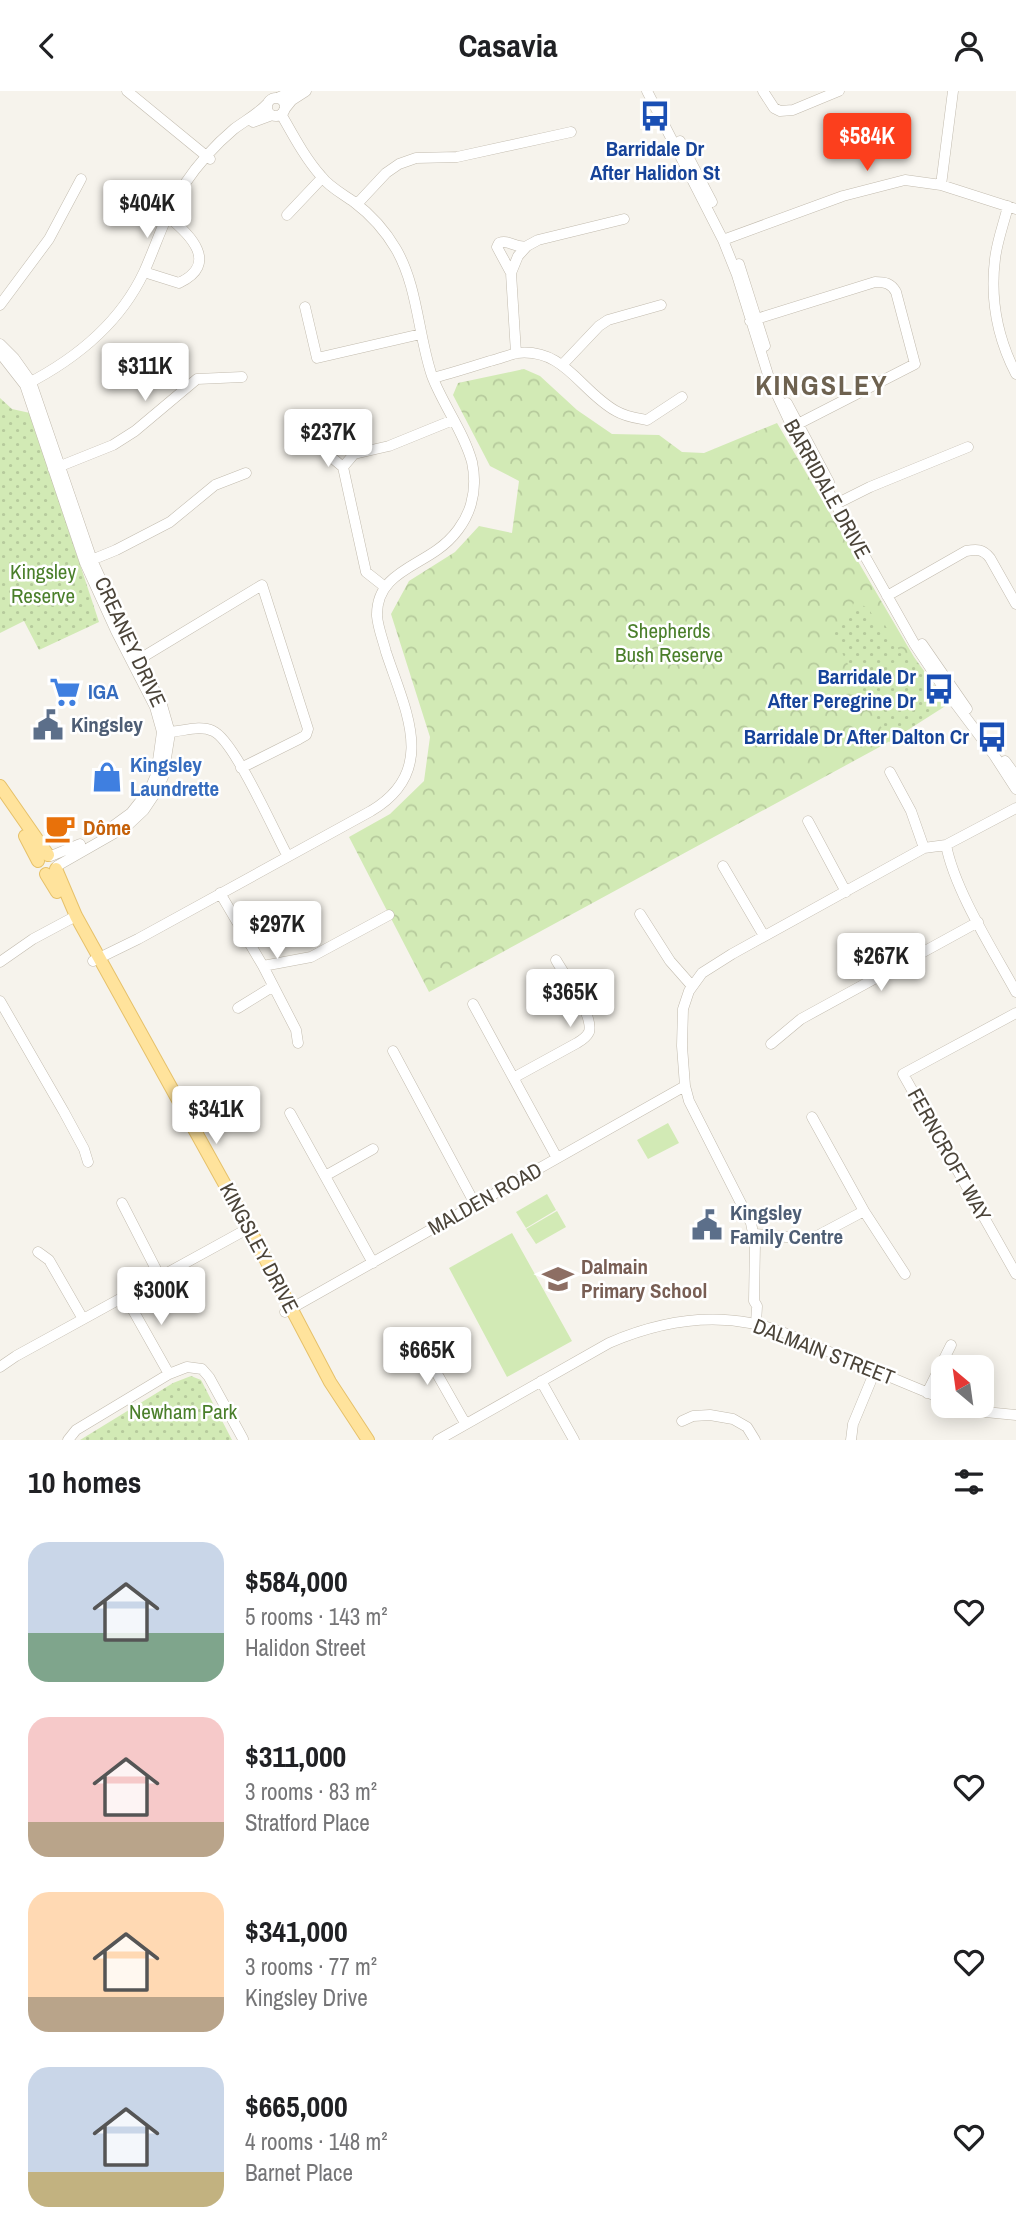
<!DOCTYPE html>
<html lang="en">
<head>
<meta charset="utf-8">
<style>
	body { margin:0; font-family:"Archivo Narrow",sans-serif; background:#f2f2f2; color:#202124; height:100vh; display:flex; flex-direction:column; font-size:26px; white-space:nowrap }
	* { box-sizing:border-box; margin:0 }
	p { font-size:23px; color:#757577 }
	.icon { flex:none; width:38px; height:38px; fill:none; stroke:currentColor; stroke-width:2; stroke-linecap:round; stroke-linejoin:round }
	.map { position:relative; height:1349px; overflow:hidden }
	.drawer { display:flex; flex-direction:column; background:#fff; flex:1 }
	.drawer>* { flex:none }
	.needle { width:46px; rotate:331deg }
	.fabs { position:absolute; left:931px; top:1264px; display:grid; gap:14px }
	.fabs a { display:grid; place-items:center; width:63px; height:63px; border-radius:14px; background:#fff; box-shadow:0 4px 18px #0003; font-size:35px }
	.price { position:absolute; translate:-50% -60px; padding:0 16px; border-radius:7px; background:#fff; color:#222; font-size:23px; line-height:46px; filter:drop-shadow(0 2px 4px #0008) }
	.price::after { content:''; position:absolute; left:50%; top:42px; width:21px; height:16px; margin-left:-10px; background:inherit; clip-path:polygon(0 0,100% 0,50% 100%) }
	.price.selected { background:#fc3f1d; color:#fff }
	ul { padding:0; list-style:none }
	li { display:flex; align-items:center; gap:21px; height:175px; padding:0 28px }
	li span { display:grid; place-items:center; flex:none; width:196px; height:140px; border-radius:21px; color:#555 }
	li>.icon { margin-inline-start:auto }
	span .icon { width:84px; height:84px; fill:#fffc; stroke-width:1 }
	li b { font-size:30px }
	h2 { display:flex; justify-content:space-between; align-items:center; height:84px; padding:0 28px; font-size:30px }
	header { display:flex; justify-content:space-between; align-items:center; height:91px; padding:0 28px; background:#fff; font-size:32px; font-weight:800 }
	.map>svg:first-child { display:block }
	.grass { fill:#d2eab5 }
	.forest { fill:url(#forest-crowns) }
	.park { fill:url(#park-dots) }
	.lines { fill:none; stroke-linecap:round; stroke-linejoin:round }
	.minor-casing { stroke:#c2bbae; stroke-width:11 }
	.major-casing { stroke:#e6c16a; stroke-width:14 }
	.minor { stroke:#fff; stroke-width:10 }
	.major { stroke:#ffe39c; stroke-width:12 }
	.labels { text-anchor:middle; stroke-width:5; stroke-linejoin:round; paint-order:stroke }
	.transit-label { font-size:21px; font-weight:bold; fill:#164399; stroke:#fff; text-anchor:end }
	.street-label { font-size:21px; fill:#4b4439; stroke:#fff }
	.park-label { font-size:21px; fill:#4a7f2a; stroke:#fff }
	.shop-label { font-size:21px; font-weight:bold; fill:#366cbe; stroke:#fff; text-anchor:start }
	.service-label { font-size:21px; font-weight:bold; fill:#4e5e75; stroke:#fff; text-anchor:start }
	.food-label { font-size:21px; font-weight:bold; fill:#c56008; stroke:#fff; text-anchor:start }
	.education-label { font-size:21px; font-weight:bold; fill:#785e54; stroke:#fff; text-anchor:start }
	.district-label { font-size:28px; font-weight:bold; letter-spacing:2px; fill:#6e6250; stroke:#fff }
</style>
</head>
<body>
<header><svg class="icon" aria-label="back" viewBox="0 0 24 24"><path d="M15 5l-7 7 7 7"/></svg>Casavia<svg class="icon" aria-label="person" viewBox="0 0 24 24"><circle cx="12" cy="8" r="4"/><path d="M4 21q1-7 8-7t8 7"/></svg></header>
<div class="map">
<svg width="1016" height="1349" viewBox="0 0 1016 1349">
	<defs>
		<pattern id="forest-crowns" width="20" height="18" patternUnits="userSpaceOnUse" patternTransform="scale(1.75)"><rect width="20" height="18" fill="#d2eab5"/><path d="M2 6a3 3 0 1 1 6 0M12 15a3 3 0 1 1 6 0" fill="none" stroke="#b6ca9c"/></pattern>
		<pattern id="park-dots" width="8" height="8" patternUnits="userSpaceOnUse" patternTransform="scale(1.75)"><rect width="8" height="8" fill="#d2eab5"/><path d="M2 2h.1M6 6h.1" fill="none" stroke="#b6ca9c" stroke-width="1.8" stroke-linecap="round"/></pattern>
	</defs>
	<rect width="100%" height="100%" fill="#f6f3ec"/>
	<path class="grass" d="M668,1032L679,1052L648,1068L637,1049Z
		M547,1103L556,1119L526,1137L516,1121Z
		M557,1120L566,1136L536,1153L526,1138Z
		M512,1142L572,1250L507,1286L449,1177Z"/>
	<path class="forest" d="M524,278L540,285L577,319L612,343L659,344L682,361L704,362L777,332L914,566L947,612L885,653L429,901L349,746L390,723L424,690L430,646L391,523L409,490L455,461L479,435L512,442L519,390L490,375L453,304L458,292Z"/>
	<path class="park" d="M0,307L12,318L30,322L99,531L39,559L24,530L0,542Z
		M855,510L869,518L876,531L885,534L899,559C917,565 935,598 947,614L889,651L831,541L844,531Z
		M191,1285L201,1289L232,1349H80L173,1292Z"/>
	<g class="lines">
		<g class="minor-casing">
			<path id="minor" d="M127,0L210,68
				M647,0L723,149L737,184L769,287L792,336L915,554L943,596L994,664L1016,698
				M763,0L774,17L780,20L793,19L839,0
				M277,7L294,0
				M267 16a9 9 0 1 1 18 0a9 9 0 1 1-18 0Z
				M284,19L292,9L306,0
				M253,31L272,24
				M680,50L712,111
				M941,94L953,0
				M357,113L386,82L399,73L416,67L457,66L571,41
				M1008,115C1004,132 997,150 995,168C990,208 998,248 1016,283
				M287,124L322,87
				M723,149L843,105L905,89L941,94L1016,118
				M739,173L765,255
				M144,181L179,192C220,173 190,143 167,125
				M511,182L497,156L499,152C509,148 516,158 527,155
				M0,214L49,148L81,88
				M305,216L317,267L421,243
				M750,230L875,191C885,191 891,192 896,201L915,273L794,335
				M0,253L14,267L31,291L92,469L123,537L162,614L170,642L163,686L156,701L144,719L127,735L57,775
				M0,262L25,294L85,472L116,540L155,616L162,641L156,684L150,698L131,722L109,738
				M516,262L511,182L518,165L527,155L538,149L624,128
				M563,273L599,235L608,229L661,214
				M433,287C452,282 471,276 490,270C499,268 508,264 517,262C565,257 580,300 616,320C626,326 636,327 647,329L682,306
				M25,294C74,269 120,232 144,181C157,152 166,121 184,94C198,73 215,54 234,38C246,29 258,23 268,12
				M787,312L829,391
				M343,376L331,366L328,356L334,352L344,354L354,363
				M53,378L113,354L135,340L197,288L242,286
				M834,414L870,396L968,356
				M89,470L116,459L170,431L215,394L246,382
				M385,496L366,481L343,376L354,363L389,355L453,329
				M887,505L966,460C977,458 983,458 990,467L1016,513
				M922,553L967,618
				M133,572L262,494L308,638L306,644L299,648L241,677
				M164,641C180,642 198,633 213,640C234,649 274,740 287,764
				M1005,670L1016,685
				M890,681L911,720L924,757
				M808,730L846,801
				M946,754C955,800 993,859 1016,901
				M51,765L80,753
				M723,775L764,845
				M220,802L263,875L296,939L298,952
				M640,823L670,870L692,895
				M93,870L138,848L371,720C439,680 405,619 386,561C383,549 378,537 377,525C376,486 412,477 437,459C453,448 466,431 471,413C475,399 475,385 472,371C464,341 443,314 432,285C418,244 418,196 396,158C386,141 370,123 354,111C343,103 329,96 321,85C305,67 293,44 281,23
				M0,871L33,848L76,825
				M263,875L311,866L389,824
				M0,910L64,1021L84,1058L88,1071
				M473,913L557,1067
				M238,917L272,896
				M1016,922L903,983L1016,1183
				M771,953L801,928L978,831
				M393,960L475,1113
				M515,986L577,952C582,949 586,947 589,941C594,924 565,885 556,869
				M290,1022L373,1172
				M812,1026L864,1120L905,1183
				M325,1085L373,1058
				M122,1112L160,1186
				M755,1143L797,1147L817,1145L864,1120
				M38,1161L49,1169L83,1228
				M125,1205L169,1283
				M285,1221L685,995
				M756,1233L757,1215L754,1210L755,1152L751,1132L689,1010L685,995L682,955L683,918L689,900L702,882L732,863L924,757L946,754L1016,717
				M415,1244L465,1332
				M0,1276L16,1265L249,1137
				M541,1290L574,1349
				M927,1302L951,1254
				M960,1314L975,1320L1016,1324
				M682,1330L693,1325L710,1324L733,1328L747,1336L755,1349
				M68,1349L76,1339L169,1283L187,1276L202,1278L209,1286L243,1348
				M438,1349L609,1252C653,1233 702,1223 750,1232C775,1236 801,1249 825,1259C864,1275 904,1292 943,1308
				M851,1349L853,1333L875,1280"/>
		</g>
		<g class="major-casing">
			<path id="major" d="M0,695L48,764
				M25,745L38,770
				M56,778L76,825L249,1137L330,1291L368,1349
				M46,783L57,801"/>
		</g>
		<use href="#minor" class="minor"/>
		<use href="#major" class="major"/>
	</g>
	<defs>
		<g id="bus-bare" transform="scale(2.415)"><path d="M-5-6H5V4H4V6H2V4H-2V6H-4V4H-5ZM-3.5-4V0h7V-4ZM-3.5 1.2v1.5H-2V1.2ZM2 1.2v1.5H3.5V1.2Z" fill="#1a4fb4" stroke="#fff" stroke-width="2.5" paint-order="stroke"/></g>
		<g id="supermarket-bare" transform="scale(2.415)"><path d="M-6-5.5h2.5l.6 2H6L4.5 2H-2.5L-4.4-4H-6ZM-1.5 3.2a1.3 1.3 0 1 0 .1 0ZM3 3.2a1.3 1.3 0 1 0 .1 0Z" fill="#3f7fe0" stroke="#fff" stroke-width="2.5" paint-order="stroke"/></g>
		<g id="civic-bare" transform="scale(2.415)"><path d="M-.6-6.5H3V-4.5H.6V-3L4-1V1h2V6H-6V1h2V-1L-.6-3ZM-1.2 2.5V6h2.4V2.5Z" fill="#5c6f8a" stroke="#fff" stroke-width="2.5" paint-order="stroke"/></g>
		<g id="shop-bare" transform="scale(2.415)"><path d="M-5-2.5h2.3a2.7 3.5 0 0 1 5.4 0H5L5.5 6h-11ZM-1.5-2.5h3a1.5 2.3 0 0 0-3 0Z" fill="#3f7fe0" stroke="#fff" stroke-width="2.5" paint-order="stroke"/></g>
		<g id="cafe-bare" transform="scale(2.415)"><path d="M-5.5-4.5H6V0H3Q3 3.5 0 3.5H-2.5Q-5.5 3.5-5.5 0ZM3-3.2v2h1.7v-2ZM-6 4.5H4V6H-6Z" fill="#e8710a" stroke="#fff" stroke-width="2.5" paint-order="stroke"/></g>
		<g id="school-bare" transform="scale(2.415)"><path d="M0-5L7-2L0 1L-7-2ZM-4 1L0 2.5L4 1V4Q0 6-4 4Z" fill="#8d6e63" stroke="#fff" stroke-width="2.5" paint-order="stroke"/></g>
	</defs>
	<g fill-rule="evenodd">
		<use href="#bus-bare" x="655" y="25"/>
		<use href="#bus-bare" x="939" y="598"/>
		<use href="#supermarket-bare" x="65" y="601"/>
		<use href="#civic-bare" x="48" y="634"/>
		<use href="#bus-bare" x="992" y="646"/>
		<use href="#shop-bare" x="107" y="686"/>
		<use href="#cafe-bare" x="60" y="737"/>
		<use href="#civic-bare" x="707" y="1134"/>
		<use href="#school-bare" x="558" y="1188"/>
	</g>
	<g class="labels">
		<g class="transit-label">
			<text x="655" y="65" text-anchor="middle">Barridale Dr<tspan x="655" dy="24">After Halidon St</tspan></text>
			<text x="916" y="593">Barridale Dr<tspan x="916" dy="24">After Peregrine Dr</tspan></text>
			<text x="969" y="653">Barridale Dr After Dalton Cr</text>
		</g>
		<g class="street-label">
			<text transform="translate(827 398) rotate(61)" y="7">BARRIDALE DRIVE</text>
			<text transform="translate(130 551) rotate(65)" y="7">CREANEY DRIVE</text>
			<text transform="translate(949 1064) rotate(61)" y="7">FERNCROFT WAY</text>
			<text transform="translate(485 1108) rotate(-29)" y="7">MALDEN ROAD</text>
			<text transform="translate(259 1157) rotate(62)" y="7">KINGSLEY DRIVE</text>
			<text transform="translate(824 1261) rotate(21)" y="7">DALMAIN STREET</text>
		</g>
		<g class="park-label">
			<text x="43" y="488">Kingsley<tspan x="43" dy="24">Reserve</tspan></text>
			<text x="669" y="547">Shepherds<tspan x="669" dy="24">Bush Reserve</tspan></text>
			<text x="183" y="1328">Newham Park</text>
		</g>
		<g class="shop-label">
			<text x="88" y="608">IGA</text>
			<text x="130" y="681">Kingsley<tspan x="130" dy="24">Laundrette</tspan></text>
		</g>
		<g class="service-label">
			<text x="71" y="641">Kingsley</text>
			<text x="730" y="1129">Kingsley<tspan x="730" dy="24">Family Centre</tspan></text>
		</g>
		<g class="food-label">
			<text x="83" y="744">Dôme</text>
		</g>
		<g class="education-label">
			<text x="581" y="1183">Dalmain<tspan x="581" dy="24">Primary School</tspan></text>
		</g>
		<g class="district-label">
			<text x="822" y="304">KINGSLEY</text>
		</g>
	</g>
</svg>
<div class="fabs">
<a><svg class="needle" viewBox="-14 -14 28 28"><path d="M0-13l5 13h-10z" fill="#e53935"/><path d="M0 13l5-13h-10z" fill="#757577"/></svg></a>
</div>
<b class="price selected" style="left:867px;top:82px">$584K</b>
<b class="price" style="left:147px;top:149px">$404K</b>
<b class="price" style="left:145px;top:312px">$311K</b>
<b class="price" style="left:328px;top:378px">$237K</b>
<b class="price" style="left:277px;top:870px">$297K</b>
<b class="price" style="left:881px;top:902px">$267K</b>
<b class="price" style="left:570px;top:938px">$365K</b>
<b class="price" style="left:216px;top:1055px">$341K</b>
<b class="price" style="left:161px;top:1236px">$300K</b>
<b class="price" style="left:427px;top:1296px">$665K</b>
</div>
<section class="drawer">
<h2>10 homes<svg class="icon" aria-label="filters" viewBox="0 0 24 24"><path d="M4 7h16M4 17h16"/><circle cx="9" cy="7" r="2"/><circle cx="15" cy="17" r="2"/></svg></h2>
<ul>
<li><span style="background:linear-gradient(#c9d6e8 65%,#7fa58c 0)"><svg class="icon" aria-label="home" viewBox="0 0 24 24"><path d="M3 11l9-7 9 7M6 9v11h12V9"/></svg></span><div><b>$584,000</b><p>5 rooms · 143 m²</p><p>Halidon Street</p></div><svg class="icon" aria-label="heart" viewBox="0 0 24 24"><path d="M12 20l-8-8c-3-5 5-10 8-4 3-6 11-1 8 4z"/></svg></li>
<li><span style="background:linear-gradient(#f6c9c9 75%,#b9a48a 0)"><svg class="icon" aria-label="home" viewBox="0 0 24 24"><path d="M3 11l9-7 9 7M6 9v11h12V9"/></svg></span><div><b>$311,000</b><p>3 rooms · 83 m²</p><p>Stratford Place</p></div><svg class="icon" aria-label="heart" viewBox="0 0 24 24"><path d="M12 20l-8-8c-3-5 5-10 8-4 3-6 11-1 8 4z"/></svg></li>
<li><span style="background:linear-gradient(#ffd9b3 75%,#b9a48a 0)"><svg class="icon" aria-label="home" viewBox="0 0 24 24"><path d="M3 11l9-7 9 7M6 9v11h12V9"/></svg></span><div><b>$341,000</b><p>3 rooms · 77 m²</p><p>Kingsley Drive</p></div><svg class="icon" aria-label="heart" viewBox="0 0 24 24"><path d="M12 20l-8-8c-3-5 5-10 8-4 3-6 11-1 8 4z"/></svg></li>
<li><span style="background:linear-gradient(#c9d6e8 75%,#c2b280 0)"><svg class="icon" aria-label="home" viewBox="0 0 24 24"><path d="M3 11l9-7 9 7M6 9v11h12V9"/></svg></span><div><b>$665,000</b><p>4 rooms · 148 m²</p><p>Barnet Place</p></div><svg class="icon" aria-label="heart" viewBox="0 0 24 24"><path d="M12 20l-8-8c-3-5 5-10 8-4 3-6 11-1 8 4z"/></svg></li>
</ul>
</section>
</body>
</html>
